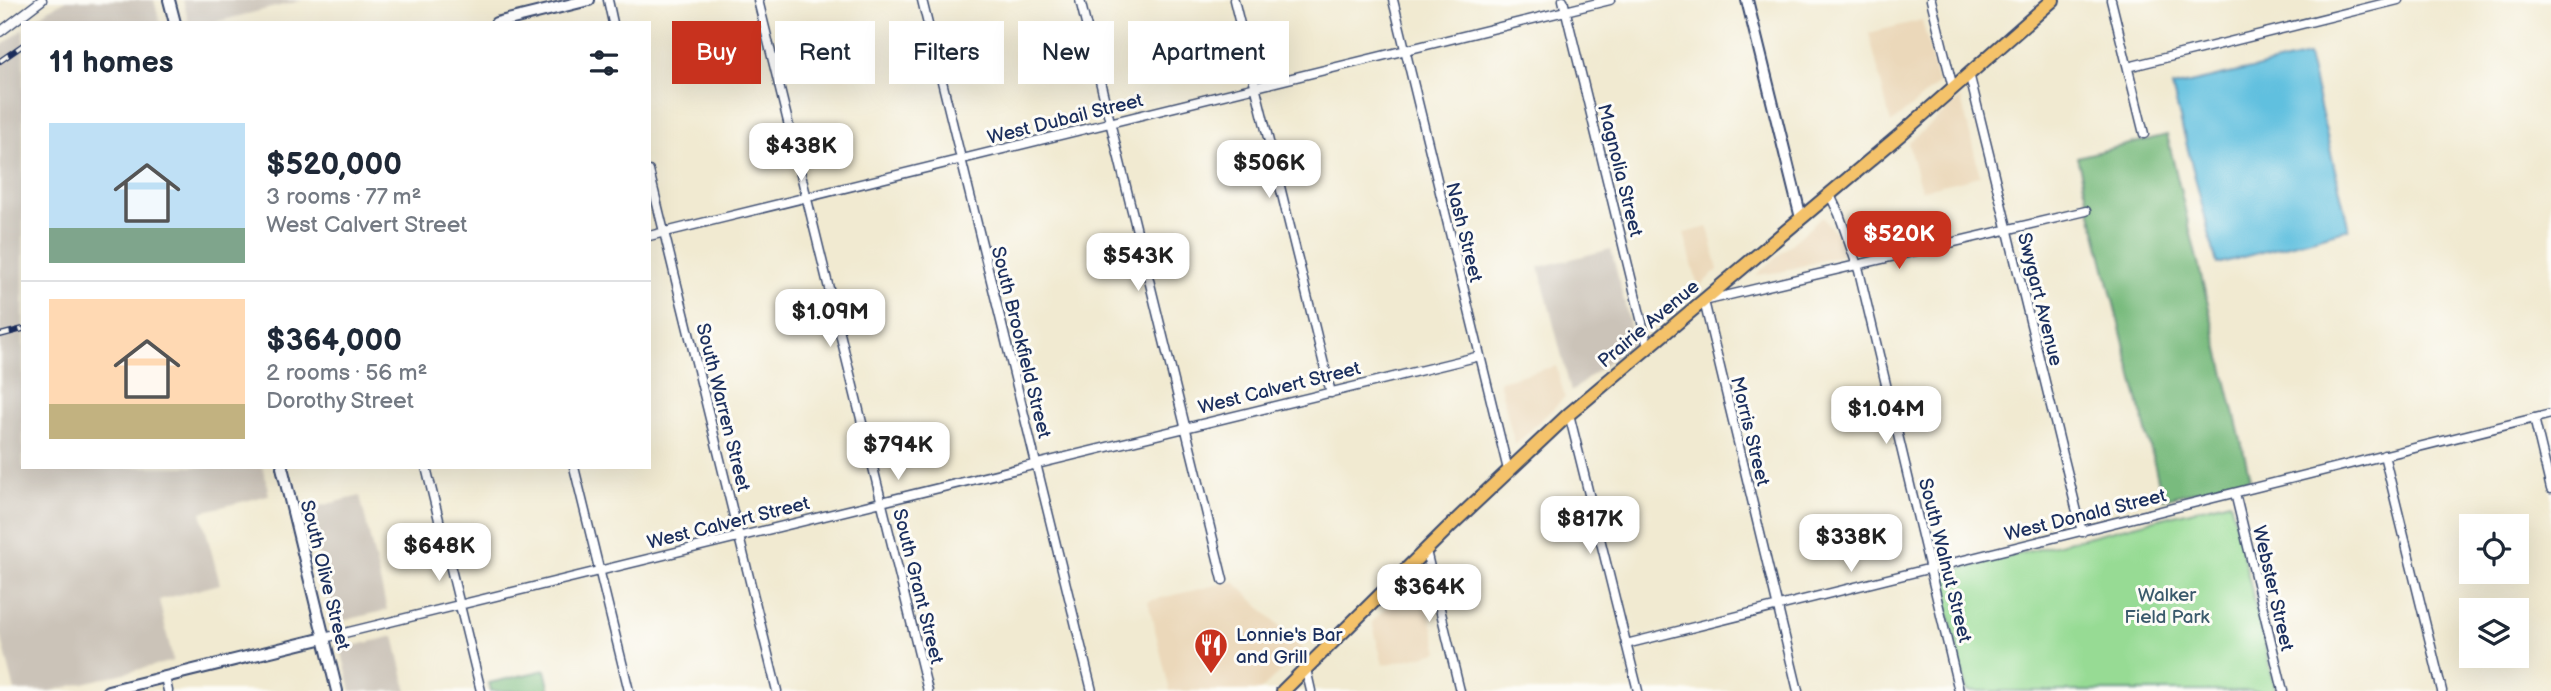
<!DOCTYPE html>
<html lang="en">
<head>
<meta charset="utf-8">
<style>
	body { margin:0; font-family:"Balsamiq Sans",sans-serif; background:#f6f6f7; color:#1f2937; height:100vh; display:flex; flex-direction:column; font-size:26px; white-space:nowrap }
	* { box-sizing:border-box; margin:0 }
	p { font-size:23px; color:#747a83 }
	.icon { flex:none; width:38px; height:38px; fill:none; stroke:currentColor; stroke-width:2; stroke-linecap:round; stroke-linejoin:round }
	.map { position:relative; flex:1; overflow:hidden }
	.side { position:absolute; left:21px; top:21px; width:630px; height:448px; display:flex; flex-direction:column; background:#fff; border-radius:0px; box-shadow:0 7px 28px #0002 }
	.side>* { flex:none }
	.banner { position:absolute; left:672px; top:21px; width:665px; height:63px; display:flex; gap:14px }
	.fabs { position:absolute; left:2459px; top:514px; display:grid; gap:14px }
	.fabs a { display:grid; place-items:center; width:70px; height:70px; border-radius:0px; background:#fff; box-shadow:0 7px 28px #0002; font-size:35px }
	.price { position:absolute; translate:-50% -60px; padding:0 16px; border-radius:14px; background:#fff; color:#222; font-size:23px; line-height:46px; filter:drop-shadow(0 2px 4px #0008) }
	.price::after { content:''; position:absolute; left:50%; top:42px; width:21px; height:16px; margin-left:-10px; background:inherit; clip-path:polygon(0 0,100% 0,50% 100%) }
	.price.selected { background:#c8321e; color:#fff }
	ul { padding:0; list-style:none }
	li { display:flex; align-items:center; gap:21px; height:175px; padding:0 28px }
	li+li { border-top:2px solid #e0e1e3 }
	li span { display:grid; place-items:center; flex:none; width:196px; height:140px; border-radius:0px; color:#555 }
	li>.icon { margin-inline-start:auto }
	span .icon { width:84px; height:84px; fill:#fffc; stroke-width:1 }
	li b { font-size:30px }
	h2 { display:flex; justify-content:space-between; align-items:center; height:84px; padding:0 28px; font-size:30px }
	.chip { padding:0 24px; border-radius:0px; background:#fff; box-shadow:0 7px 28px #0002; font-size:24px; line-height:63px }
	.chip.selected { background:#c8321e; color:#fff }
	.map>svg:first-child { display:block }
	.built { fill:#ebd8ba }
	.industrial { fill:#cbc3b8 }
	.green { fill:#97db94; stroke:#598579; stroke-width:2 }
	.forest { fill:#79bb7e; stroke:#4a756e; stroke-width:2 }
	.water { fill:#61c0df; stroke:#3e789e; stroke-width:2 }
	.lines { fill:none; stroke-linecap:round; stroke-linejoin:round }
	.minor-casing { stroke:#3b4b6f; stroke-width:11 }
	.tertiary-casing { stroke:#3b4b6f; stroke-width:14 }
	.primary-casing { stroke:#3b4b6f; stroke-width:16 }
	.minor { stroke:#fff; stroke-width:8 }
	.tertiary { stroke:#fff; stroke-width:10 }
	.primary { stroke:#f4c26a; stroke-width:12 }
	.rail-casing { stroke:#1b2f5e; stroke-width:6 }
	.rail { stroke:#fdfcf7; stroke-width:3.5; stroke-dasharray:10; stroke-linecap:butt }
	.labels { text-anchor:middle; stroke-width:6; stroke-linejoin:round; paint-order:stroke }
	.street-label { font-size:19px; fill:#1b2f5e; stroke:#fdfcf7 }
	.park-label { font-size:19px; fill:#3a5a6c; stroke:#fdfcf7 }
	.poi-label { font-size:19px; fill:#1b2f5e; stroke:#fdfcf7; text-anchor:start }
</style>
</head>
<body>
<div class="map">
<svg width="2551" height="691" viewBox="0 0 2551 691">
	<rect width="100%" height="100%" fill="#fdfcf7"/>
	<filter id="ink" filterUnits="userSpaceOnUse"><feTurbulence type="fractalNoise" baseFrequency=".0143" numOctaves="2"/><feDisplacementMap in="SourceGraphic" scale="14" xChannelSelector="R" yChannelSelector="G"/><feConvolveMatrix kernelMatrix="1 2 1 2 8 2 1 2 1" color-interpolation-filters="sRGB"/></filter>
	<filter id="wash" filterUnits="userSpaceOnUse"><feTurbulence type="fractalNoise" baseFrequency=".00686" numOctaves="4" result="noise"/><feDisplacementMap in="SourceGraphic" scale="28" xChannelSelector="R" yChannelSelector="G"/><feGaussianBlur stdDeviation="1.57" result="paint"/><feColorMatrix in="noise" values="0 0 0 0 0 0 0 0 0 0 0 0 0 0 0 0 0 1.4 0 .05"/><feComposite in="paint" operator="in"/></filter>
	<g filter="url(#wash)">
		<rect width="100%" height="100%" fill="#f1ead1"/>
		<path class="built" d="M1922,20L1938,84L1891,124L1869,33Z
			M1961,98L1980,176L1921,190L1908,143Z
			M1822,217L1837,234L1842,255L1780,272L1756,275Z
			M1708,227L1718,270L1698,287L1684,233Z
			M1556,366L1565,397L1515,445L1499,381Z
			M1419,575L1439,652L1383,665L1372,622Z
			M1234,581L1303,650L1260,691H1170L1148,601Z"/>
		<path class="industrial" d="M67,0H154L160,23H31L51,8Z
			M183,0H304L211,23H189Z
			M23,29V467H263L269,495L201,512L220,584L159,600L173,661L51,691H15L0,632V47Z
			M1611,249L1634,341L1571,392L1539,267Z
			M360,496L387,610L334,623L307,509Z
			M394,636L407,691H351L341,649Z"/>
		<path class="green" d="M2230,501L2276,691H1967L1939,574Z"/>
		<path class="forest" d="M2167,135L2250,478L2163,499L2077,157Z
			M545,670L550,691H491L489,683Z"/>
		<path class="water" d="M2308,56L2349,229L2217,264L2172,87Z"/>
	</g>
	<g filter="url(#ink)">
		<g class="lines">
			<g class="minor-casing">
				<path id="minor" d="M608,0L613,23
					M758,0L928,691
					M922,0L1092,691
					M1080,0L1223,580
					M1234,0L1331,393
					M1393,0L1508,470
					M1563,0L1648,347
					M1931,0L1953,88
					M2111,0L2144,134
					M0,32L42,0
					M2128,67L2398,0
					M1969,73L2082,532
					M649,171L777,691
					M1830,195L1839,214L1859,271L1959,691
					M649,236L1610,0
					M1569,414L1638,691
					M2534,418L2551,489
					M2384,455L2442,691
					M426,467L481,691
					M574,467L629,691
					M2235,493L2283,691
					M1426,551L1460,691
					M324,638L1480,356
					M1626,644L2551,414
					M1306,669L1311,691
					M165,677L168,691
					M1798,691L1704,301L2086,211"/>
			</g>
			<g class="tertiary-casing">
				<path id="tertiary" d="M169,0L175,23
					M1747,0L1801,218
					M496,23L589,0
					M282,467L337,691
					M108,691L324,638"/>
			</g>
			<g class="primary-casing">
				<path id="primary" d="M1283,691L1449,527L1569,414L1901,134L2053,0"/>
			</g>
			<use href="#minor" class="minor"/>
			<use href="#tertiary" class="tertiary"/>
			<use href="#primary" class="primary"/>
			<g class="rail-casing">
				<path id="rail" d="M0,61L23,45
					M0,335L23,329"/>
			</g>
			<use href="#rail" class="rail"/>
		</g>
	</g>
	<defs>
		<g id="restaurant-pin" transform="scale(1.75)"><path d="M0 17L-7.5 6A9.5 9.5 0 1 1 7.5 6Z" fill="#c8321e" stroke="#fdfcf7"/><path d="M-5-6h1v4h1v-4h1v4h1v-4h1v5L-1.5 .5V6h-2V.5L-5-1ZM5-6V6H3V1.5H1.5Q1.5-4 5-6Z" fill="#fff"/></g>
	</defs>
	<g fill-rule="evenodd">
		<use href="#restaurant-pin" x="1211" y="645"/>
	</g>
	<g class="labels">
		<g class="street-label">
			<text transform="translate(1065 118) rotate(-14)" y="7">West Dubail Street</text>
			<text transform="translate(1621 170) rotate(76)" y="7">Magnolia Street</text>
			<text transform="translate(1465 232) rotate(76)" y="7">Nash Street</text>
			<text transform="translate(2041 299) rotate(76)" y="7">Swygart Avenue</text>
			<text transform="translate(1648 323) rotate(-40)" y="7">Prairie Avenue</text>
			<text transform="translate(1022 342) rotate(76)" y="7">South Brookfield Street</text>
			<text transform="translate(1279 387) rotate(-14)" y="7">West Calvert Street</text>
			<text transform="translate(724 407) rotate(76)" y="7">South Warren Street</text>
			<text transform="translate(1751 431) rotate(76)" y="7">Morris Street</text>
			<text transform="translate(2085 514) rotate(-14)" y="7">West Donald Street</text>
			<text transform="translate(728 522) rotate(-14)" y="7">West Calvert Street</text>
			<text transform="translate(1946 560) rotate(76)" y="7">South Walnut Street</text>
			<text transform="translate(326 575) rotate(76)" y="7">South Olive Street</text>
			<text transform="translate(919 586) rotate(76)" y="7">South Grant Street</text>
			<text transform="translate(2274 588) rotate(77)" y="7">Webster Street</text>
		</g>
		<g class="park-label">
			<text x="2167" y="601">Walker<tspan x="2167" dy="22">Field Park</tspan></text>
		</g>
		<g class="poi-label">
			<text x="1236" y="641">Lonnie's Bar<tspan x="1236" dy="22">and Grill</tspan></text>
		</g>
	</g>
</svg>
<div class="fabs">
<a><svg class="icon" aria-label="locate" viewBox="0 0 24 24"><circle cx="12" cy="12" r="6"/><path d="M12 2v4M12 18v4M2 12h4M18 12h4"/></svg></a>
<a><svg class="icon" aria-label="layers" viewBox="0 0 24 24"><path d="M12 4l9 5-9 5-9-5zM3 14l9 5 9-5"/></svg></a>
</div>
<b class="price" style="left:801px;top:183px">$438K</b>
<b class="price" style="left:1269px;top:200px">$506K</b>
<b class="price selected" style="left:1899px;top:271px">$520K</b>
<b class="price" style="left:1138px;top:293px">$543K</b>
<b class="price" style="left:830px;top:349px">$1.09M</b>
<b class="price" style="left:1886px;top:446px">$1.04M</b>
<b class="price" style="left:898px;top:482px">$794K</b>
<b class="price" style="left:1590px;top:556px">$817K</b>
<b class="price" style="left:1851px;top:574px">$338K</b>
<b class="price" style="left:439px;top:583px">$648K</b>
<b class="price" style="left:1429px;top:624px">$364K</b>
<div class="banner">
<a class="chip selected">Buy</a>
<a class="chip">Rent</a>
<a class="chip">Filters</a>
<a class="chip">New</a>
<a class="chip">Apartment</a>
</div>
<section class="side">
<h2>11 homes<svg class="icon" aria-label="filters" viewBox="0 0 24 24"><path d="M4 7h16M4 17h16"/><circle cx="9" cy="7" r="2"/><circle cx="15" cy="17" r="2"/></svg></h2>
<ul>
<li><span style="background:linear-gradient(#bfe0f5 75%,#7fa58c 0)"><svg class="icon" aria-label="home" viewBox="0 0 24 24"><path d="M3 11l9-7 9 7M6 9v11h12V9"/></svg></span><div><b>$520,000</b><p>3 rooms · 77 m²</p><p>West Calvert Street</p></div></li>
<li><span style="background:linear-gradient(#ffd9b3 75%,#c2b280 0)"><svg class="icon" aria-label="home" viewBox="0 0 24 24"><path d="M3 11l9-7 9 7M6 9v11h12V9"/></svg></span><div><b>$364,000</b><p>2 rooms · 56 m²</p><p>Dorothy Street</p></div></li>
</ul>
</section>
</div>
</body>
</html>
